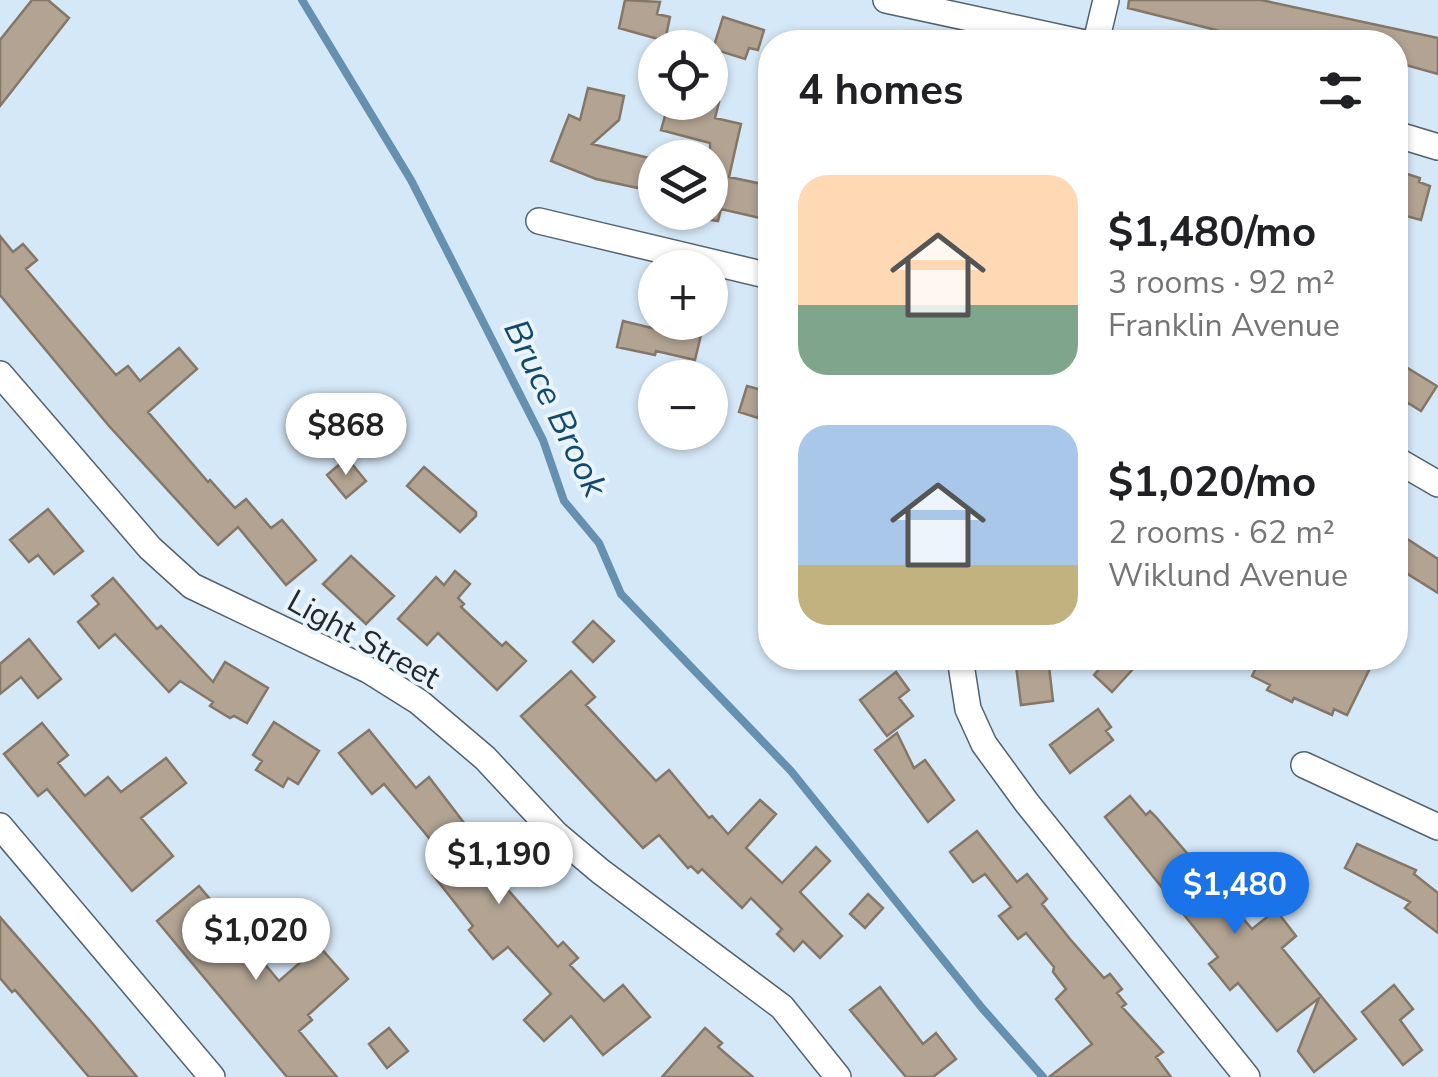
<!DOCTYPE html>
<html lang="en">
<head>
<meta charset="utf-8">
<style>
	body { margin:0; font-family:"Nunito Sans",sans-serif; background:#f6f6f6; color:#202124; height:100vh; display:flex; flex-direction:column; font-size:38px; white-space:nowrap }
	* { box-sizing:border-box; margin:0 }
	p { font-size:32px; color:#757577 }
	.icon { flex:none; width:55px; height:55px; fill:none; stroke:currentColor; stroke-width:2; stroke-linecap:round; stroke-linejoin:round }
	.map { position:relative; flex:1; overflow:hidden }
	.details { position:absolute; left:758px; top:30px; width:650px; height:640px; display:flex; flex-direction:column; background:#fff; border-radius:40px; box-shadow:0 2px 8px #0004 }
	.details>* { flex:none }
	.fabs { position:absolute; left:638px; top:30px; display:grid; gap:20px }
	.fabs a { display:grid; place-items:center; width:90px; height:90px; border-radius:50%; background:#fff; box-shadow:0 2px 8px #0004; font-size:50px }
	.price { position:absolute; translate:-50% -85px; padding:0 22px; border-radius:35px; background:#fff; color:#222; font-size:32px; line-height:65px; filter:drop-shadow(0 2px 5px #0008) }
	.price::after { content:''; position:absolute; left:50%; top:60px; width:30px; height:22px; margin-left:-15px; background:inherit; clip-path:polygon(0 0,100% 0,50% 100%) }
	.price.active { background:#1a73e8; color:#fff }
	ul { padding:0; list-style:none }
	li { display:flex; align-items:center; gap:30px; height:250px; padding:0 40px }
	li span { display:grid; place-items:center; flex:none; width:280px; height:200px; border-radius:30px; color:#555 }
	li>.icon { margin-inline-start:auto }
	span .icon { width:120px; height:120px; fill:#fffc; stroke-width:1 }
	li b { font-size:42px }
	h2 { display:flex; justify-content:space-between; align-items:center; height:120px; padding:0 40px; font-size:42px }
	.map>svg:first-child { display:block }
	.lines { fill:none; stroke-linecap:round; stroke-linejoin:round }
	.stream { stroke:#6590b0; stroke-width:8 }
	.building { fill:#b2a393; stroke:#857767; stroke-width:2.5 }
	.minor-casing { stroke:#52626f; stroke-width:28 }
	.minor { stroke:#fff; stroke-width:25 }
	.labels { text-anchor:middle; stroke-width:8; stroke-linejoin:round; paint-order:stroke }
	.street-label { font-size:32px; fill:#232a2f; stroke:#e9f4fd }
	.water-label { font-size:35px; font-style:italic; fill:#13496a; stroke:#e9f4fd }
</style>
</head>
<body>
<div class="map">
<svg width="1438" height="1077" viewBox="0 0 1438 1077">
	<rect width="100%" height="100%" fill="#d5e8f7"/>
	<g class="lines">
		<path class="stream" d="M302,0L411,180L543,440L564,501L599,543L621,594L791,771L982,1008L1043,1077"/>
	</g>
	<path class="building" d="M32,0H48L69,18L0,106V40Z
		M625,0L660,2L657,14L670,17L665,41L619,28Z
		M1129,0H1261L1438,38V74L1395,62V42H1255L1256,40L1128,8Z
		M723,17L764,30L758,50L749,48L745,59L713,49Z
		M588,88L624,96L619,120L592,144L653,159L647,190L596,179L551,161L569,115L580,120Z
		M669,102H719L715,118L741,124L729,177L767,185L760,218L721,209L718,221L710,220V143L661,130Z
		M1395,170L1420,178L1419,182L1430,186L1421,220L1395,213Z
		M0,236L13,252L23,244L37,260L26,269L116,375L128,366L140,381L179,348L197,369L148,412L208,482L210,480L235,508L246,499L271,528L282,520L316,560L286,585L238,527L218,545L109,426L0,295Z
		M623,321L660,330L661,322H704L695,360L656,351L655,355L617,347Z
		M1406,367L1437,386L1421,411L1408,403L1395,428V385Z
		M747,386L766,391L758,418L739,412Z
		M347,458L366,481L346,498L327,475Z
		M424,467L476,512V516L460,532L407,486Z
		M48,509L83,551L54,574L38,555L29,562L10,540Z
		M1395,531L1438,559V593L1395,566Z
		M351,556L394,596L366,624L323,584Z
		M455,571L470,584L458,598L464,604L461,607L502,646L506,642L526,661L497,690L438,633L427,645L398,619L436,577L444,585Z
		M113,578L157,629L161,626L213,682L225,662L268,688L247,723L234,716L230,718L210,706L213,702L180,681L169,692L115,634L99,648L78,622L99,604L92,596Z
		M593,621L614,641L593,662L573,642Z
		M29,639L61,679L38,698L21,677L0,694V664Z
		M1015,658H1048L1053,701L1021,705Z
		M1109,658H1143L1112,692L1094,675Z
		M1261,658H1375L1347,715L1334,709L1332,715L1294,698L1292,702L1267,690L1270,685L1252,676Z
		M571,671L595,697L586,705L656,781L669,770L709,818L712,816L728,834L760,800L776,814L746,848L782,883L816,847L830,861L800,892L842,936L820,958L803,941L794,951L777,934L782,929L751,898L742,908L702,869L698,873L691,866L688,868L659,835L643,848L521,716Z
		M896,672L909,690L899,698L913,716L887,736L860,700Z
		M1098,709L1111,727L1106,731L1113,740L1070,773L1050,745Z
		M274,722L319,751L298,784L288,778L283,787L256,770L262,761L253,755Z
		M42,723L68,755L58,763L85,796L108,777L121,792L166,758L186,783L141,818L173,856L132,891L47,789L38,796L4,754Z
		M369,730L416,788L429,777L500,870L495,875L558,947L563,942L578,958L570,965L604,1001L623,985L650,1017L603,1055L571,1016L544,1041L524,1020L551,994L508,947L493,959L469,930L473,926L433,875L449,862L384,784L372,794L339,753Z
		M897,733L914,768L925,760L954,800L928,822L875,750Z
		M1130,796L1146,815L1150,811L1156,817L1252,929L1276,910L1296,936L1282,948L1356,1039L1314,1072L1298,1051L1319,998L1277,1031L1238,983L1230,990L1209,964L1218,957L1105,817Z
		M977,831L1017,882L1027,874L1047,899L1042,904L1070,939L1104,978L1110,974L1122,989L1117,993L1126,1004L1122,1007L1163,1052L1156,1057L1171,1077H1049L1092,1044L1056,999L1066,989L1053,972L1054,967L1026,933L1018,939L999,916L1011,907L985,874L973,882L950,852Z
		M1357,844L1416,870L1414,874L1438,893V933L1405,908L1410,902L1345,868Z
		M199,886L279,981L319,946L348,979L308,1015L312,1020L299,1031L337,1077H287L157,921Z
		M868,894L883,908L865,928L850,914Z
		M0,917L93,1024L137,1077H89L15,990L12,992L0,978Z
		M1394,985L1413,1009L1400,1020L1422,1050L1403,1065L1362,1012Z
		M880,987L923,1044L936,1033L956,1059L933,1077H906L850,1010Z
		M389,1028L408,1051L387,1068L369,1044Z
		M705,1028L722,1043L718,1047L753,1077H662Z"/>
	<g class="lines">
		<g class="minor-casing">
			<path id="minor" d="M886,0L1080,42
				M1096,42L1106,0
				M1395,134L1438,147
				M539,221L770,276
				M0,374L150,548L192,586L368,670L419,702L485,758L556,834L600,871L782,1007L838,1077
				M1395,459L1438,484
				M960,658L968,709L984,744L1027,803L1247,1077
				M1304,765L1438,827
				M0,826L212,1077"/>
		</g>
		<use href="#minor" class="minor"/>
	</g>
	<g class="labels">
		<g class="street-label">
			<text transform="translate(364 639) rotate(29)" y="11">Light Street</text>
		</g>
		<g class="water-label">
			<text transform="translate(556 408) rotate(64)" y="12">Bruce Brook</text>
		</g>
	</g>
</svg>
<div class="fabs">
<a><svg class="icon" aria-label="locate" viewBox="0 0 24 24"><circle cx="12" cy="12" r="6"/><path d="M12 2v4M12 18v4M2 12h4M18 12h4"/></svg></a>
<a><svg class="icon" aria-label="layers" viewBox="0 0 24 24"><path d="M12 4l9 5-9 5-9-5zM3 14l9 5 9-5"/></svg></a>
<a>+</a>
<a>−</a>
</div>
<b class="price" style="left:346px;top:478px">$868</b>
<b class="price" style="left:499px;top:907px">$1,190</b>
<b class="price active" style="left:1235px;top:937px">$1,480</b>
<b class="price" style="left:256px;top:983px">$1,020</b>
<section class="details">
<h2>4 homes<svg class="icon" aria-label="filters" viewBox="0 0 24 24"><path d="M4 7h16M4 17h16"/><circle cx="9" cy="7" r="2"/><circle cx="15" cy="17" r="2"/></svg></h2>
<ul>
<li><span style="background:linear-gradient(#ffd9b3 65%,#7fa58c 0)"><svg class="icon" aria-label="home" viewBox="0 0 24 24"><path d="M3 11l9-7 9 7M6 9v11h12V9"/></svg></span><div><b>$1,480/mo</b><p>3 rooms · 92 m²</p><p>Franklin Avenue</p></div></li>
<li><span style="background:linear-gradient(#a9c7e8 70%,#c2b280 0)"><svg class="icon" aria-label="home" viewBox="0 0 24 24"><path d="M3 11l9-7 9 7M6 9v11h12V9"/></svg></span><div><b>$1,020/mo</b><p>2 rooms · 62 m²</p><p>Wiklund Avenue</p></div></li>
</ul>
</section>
</div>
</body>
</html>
